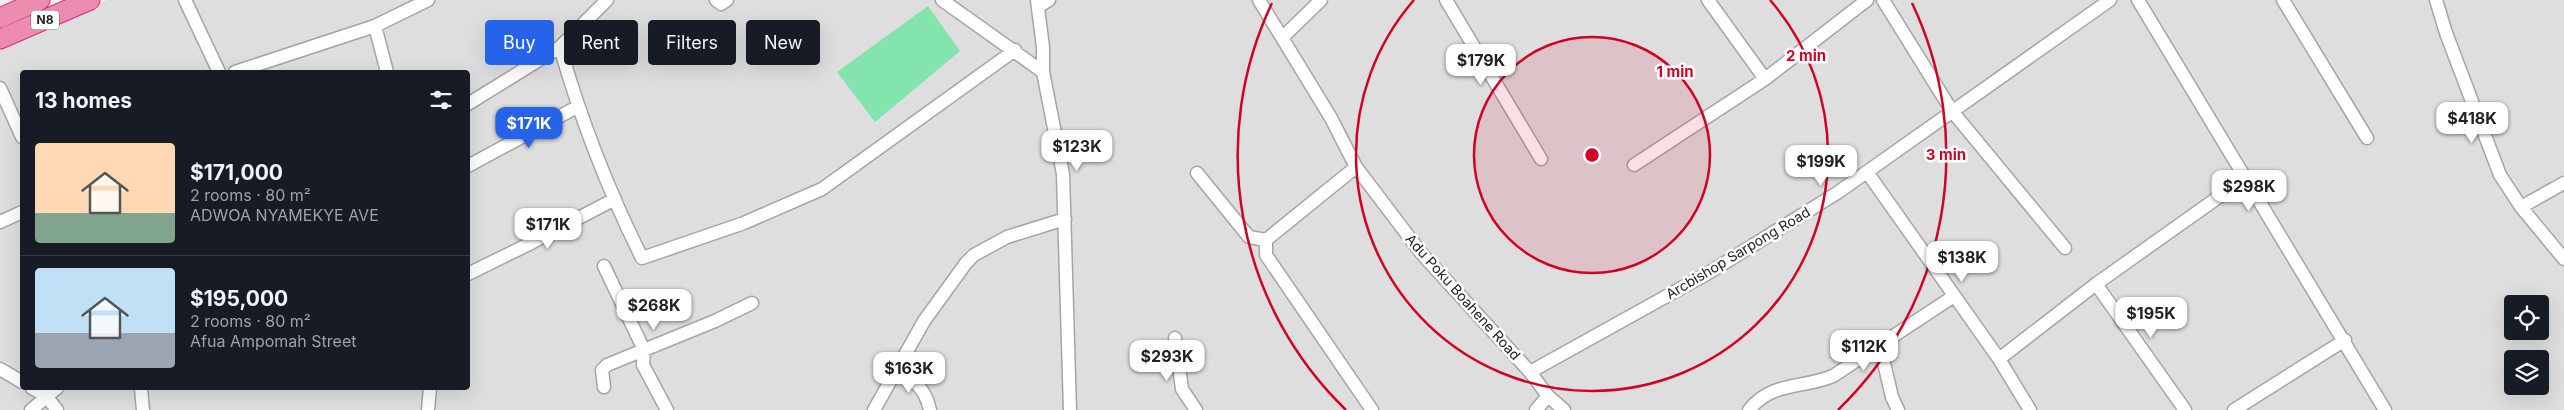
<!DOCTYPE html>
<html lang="en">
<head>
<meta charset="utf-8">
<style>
	body { margin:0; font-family:Inter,sans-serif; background:#20242c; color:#f1f3f6; height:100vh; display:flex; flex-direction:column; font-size:19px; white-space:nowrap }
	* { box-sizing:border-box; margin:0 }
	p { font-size:16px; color:#9ea1a6 }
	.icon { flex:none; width:28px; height:28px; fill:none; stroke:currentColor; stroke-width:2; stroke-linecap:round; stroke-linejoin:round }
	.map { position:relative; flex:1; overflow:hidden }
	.panel { position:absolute; left:20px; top:70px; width:450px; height:320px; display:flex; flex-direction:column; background:#171b24; border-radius:5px; box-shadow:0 5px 20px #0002 }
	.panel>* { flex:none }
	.guide { position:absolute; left:485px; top:20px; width:475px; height:45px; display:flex; gap:10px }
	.fabs { position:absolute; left:2504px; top:295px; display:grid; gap:10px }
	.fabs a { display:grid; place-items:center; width:45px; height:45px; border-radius:5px; background:#171b24; box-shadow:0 5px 20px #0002; font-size:25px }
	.price { position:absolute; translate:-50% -42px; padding:0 11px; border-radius:10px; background:#fff; color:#222; font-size:16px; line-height:32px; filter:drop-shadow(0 1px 2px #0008) }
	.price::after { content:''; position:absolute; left:50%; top:30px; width:15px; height:11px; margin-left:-8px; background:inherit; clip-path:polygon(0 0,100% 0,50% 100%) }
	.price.current { background:#2563eb; color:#fff }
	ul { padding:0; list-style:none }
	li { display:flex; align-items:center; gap:15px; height:125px; padding:0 15px }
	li+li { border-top:1px solid #363941 }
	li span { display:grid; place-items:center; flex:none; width:140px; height:100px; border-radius:5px; color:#555 }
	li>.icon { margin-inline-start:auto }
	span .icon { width:60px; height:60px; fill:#fffc; stroke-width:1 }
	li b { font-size:21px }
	h2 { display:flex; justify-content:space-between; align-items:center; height:60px; padding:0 15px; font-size:21px }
	.chip { padding:0 18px; border-radius:5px; background:#171b24; box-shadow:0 5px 20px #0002; font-size:18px; line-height:45px }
	.chip.current { background:#2563eb; color:#fff }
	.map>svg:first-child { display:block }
	.residential { fill:#dfdedf; fill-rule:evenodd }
	.pitch { fill:#83e4ae }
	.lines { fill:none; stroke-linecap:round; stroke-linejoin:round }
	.minor-casing { stroke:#a5a5a5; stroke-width:15 }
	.highway-casing { stroke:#e42185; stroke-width:21 }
	.minor { stroke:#fff; stroke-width:12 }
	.highway { stroke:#ec8daf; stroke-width:19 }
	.ring { fill:none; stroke:#d30024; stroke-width:2.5 }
	.labels { text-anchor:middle; stroke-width:5; stroke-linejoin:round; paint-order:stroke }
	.shield { fill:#fff; stroke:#646464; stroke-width:1 }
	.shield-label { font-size:12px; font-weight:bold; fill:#212121 }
	.street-label { font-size:14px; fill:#212121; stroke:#fff }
	.centre { fill:#d30024; stroke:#fff; stroke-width:2.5 }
	.ring-label { font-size:15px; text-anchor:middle; font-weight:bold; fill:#d30024; stroke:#fff; stroke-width:5; stroke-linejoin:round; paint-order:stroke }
</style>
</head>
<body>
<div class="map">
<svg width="2564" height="410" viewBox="0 0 2564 410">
	<rect width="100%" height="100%" fill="#f2ede8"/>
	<path class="residential" d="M107,0H2564V410H0V48ZM22,72H468V388H22ZM2512,304H2540V331H2512ZM2512,359H2540V386H2512Z"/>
	<path class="pitch" d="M928,6L960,51L875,122L837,72Z"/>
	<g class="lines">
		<g class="minor-casing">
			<path id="minor" d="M185,0L219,72
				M716,0L721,4L727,0
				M942,0L1043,72L1063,174L1070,410
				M1037,0L1043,47V72
				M1259,0L1331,118L1356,167L1422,254L1530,372L1548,396L1564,410
				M1446,0L1541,159
				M1708,0L1765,79
				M1883,0L1952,111L2065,248
				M2138,0L2385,410
				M2283,0L2367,138
				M2436,0L2446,33L2500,175L2521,207L2564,259
				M1038,7L1049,0
				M375,26L387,72
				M1283,37L1321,0
				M560,47C581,120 608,190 642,258L744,223L822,189L1015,50
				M235,72L375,26L428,0
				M0,88L22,137
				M468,104L560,47L607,0
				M1634,165L1765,79L1867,0
				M468,166L577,107
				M1867,172L1999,359L2030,410
				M1197,173L1249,237L1266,240V255L1372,410
				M2521,207L2564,183
				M0,222L22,212
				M1266,240L1356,167
				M604,266L644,350L643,365L667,410
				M468,274L531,243L615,199
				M2096,284L2185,410
				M1175,338L1182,389L1196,410
				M1880,346L1892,397L1898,410
				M1999,359L2096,284L2244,179
				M0,369L22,382
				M897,371C916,382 925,388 930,410
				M1530,372L1710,272L1837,193L2110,0
				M604,387L602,370L607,365L715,321L752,303
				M32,388L46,396L57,410
				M141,388L143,410
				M31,410L57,388
				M428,410L430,388
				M874,410L924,321L966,263L974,255L1007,237L1065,219
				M1536,410L1548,396
				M1749,410C1772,381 1802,389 1833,376L1954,296
				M2234,410L2345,340"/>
		</g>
		<g class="highway-casing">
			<path id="highway" d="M0,18L40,0
				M0,39L90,0"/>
		</g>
		<use href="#minor" class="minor"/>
		<use href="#highway" class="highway"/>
	</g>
	<circle cx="1592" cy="155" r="118" fill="#d30024" fill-opacity=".12"/>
	<g class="ring">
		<circle cx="1592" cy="155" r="118"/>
		<path d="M1770 0A236 236 0 1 1 1414 0"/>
		<path d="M1346 410A354 354 0 0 1 1272 3M1912 3A354 354 0 0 1 1838 410"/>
	</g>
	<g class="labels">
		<rect class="shield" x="31" y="10.5" width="28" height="19" rx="4"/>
		<g class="shield-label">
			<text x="45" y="24">N8</text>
		</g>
		<g class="street-label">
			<text transform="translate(1738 253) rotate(-31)" y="5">Arcbishop Sarpong Road</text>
			<text transform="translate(1463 297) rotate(48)" y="5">Adu Poku Boahene Road</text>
		</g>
	</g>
	<circle cx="1592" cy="155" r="8" class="centre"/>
	<g class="ring-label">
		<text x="1806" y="61">2 min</text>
		<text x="1675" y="77">1 min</text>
		<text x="1946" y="160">3 min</text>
	</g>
</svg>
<div class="fabs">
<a><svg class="icon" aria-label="locate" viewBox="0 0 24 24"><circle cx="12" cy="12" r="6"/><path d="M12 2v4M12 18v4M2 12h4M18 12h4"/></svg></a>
<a><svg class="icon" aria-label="layers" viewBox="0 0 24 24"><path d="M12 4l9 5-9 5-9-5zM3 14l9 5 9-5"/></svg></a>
</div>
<b class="price" style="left:1481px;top:86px">$179K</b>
<b class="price" style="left:2472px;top:144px">$418K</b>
<b class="price current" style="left:529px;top:149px">$171K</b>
<b class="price" style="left:1077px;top:172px">$123K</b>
<b class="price" style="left:1821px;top:187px">$199K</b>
<b class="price" style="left:2249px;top:212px">$298K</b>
<b class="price" style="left:548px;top:250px">$171K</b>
<b class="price" style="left:1962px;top:283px">$138K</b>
<b class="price" style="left:654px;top:331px">$268K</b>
<b class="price" style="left:2151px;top:339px">$195K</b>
<b class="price" style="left:1864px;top:372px">$112K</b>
<b class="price" style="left:1167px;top:382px">$293K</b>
<b class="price" style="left:909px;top:394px">$163K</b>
<div class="guide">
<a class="chip current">Buy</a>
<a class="chip">Rent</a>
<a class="chip">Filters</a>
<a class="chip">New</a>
</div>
<section class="panel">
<h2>13 homes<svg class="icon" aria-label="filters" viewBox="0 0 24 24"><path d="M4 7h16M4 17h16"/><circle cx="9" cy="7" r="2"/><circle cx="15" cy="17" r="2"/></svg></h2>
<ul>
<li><span style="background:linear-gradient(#ffd9b3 70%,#7fa58c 0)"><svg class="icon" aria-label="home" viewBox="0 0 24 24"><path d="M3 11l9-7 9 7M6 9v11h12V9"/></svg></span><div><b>$171,000</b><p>2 rooms · 80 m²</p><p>ADWOA NYAMEKYE AVE</p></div></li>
<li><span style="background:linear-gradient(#bfe0f5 65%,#9aa5b1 0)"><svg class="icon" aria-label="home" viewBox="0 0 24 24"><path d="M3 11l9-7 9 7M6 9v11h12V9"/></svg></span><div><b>$195,000</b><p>2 rooms · 80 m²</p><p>Afua Ampomah Street</p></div></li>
</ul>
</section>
</div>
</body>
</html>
